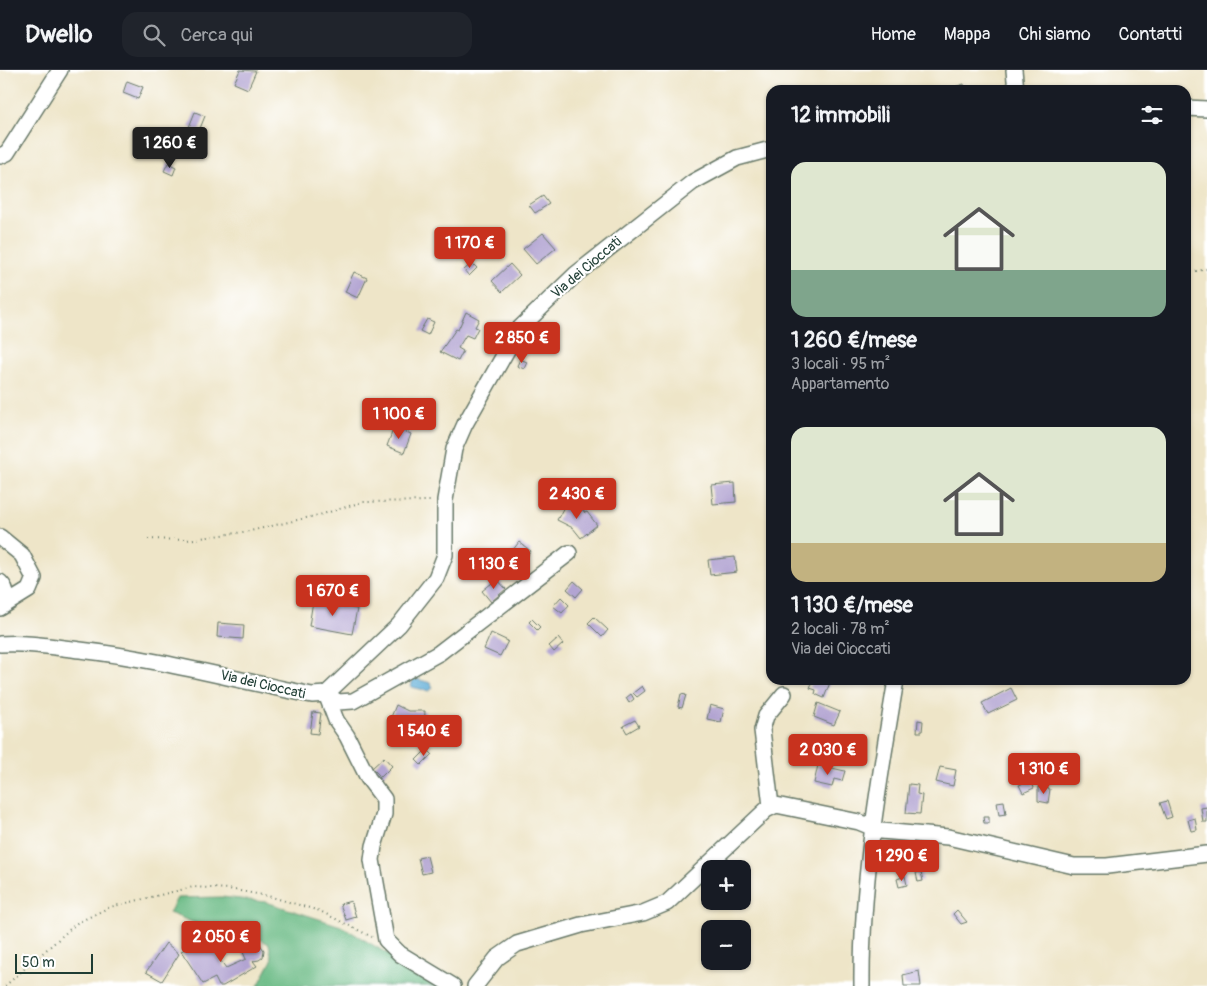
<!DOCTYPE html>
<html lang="it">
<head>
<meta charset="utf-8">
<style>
	body { margin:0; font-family:Pangolin,sans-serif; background:#20242c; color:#f1f3f6; height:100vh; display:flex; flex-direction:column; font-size:19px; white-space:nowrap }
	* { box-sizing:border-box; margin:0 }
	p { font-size:16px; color:#9ea1a6 }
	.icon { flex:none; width:28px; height:28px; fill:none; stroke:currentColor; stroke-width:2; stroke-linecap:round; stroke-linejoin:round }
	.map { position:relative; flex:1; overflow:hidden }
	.panel { position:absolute; left:766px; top:15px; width:425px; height:600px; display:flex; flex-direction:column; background:#171b24; border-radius:15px; box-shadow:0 1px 4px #0004 }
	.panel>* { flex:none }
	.tools { position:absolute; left:701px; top:790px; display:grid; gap:10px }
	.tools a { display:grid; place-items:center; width:50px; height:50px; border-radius:10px; background:#171b24; box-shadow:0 1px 4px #0004; font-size:25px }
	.scale { position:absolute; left:15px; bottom:12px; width:78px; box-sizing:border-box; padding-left:5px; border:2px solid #1f3d34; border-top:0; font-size:14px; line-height:18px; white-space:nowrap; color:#1f3d34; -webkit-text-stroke:4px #fff; paint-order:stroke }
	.price { position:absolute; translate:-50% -42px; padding:0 11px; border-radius:5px; background:#c8321e; color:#fff; font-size:16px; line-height:32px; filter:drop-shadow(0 1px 2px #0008) }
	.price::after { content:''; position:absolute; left:50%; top:30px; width:15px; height:11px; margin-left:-8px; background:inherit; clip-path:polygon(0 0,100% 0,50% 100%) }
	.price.on { background:#222; color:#fff }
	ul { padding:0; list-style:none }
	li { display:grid; align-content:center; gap:10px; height:265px; padding:0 25px }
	li span { display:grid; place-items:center; height:155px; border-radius:15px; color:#555 }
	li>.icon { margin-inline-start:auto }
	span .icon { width:90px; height:90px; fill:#fffc; stroke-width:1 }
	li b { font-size:21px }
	h2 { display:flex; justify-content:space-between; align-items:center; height:60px; padding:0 25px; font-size:21px }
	header { display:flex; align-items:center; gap:30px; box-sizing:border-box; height:70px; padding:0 25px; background:#171b24; border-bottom:1px solid #363941 }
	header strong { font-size:24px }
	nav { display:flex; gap:28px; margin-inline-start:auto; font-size:18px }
	.search { width:350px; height:45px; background:#20242c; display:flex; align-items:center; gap:12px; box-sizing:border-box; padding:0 18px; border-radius:15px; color:#9ea1a6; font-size:19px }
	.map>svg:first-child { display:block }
	.forest { fill:#6cbb86; stroke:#467c5d }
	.water { fill:#5aaad5; stroke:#3c7484 }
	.building { fill:#b2a4d2 }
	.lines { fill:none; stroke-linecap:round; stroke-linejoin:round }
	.minor-casing { stroke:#677868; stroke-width:18 }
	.path { stroke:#677868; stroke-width:2; stroke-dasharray:1 4; stroke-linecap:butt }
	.minor { stroke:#fff; stroke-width:15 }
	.labels { text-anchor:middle; stroke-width:4.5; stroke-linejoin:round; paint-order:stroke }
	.street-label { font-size:14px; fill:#1f3d34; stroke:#fff }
</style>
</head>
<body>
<header>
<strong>Dwello</strong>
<div class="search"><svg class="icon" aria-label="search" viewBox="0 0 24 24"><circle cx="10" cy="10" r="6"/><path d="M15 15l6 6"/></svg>Cerca qui</div>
<nav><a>Home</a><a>Mappa</a><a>Chi siamo</a><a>Contatti</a></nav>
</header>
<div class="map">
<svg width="1207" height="916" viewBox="0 0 1207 916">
	<rect width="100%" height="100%" fill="#fff"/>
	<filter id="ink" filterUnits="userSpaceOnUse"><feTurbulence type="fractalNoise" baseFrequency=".02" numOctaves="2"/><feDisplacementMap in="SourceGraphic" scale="10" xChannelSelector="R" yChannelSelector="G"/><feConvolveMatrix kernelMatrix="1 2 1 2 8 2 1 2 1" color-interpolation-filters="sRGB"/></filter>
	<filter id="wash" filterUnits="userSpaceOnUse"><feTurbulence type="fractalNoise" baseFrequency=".0096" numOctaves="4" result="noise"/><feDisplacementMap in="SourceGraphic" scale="20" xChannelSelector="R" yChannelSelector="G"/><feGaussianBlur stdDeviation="1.12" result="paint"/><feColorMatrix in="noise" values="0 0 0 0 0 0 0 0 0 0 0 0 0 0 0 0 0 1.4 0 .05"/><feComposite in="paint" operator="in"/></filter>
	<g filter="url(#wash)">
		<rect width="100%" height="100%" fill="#eee5c8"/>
		<path class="forest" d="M222,827L266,832L341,856L442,916H258L272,890L269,874L256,867L242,869L237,878L226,865L169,843L177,828Z"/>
		<path class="water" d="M413,608L431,613L433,618L429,621L411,617Z"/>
		<g id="blocks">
			<path class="building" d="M240,0L256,1L248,19L234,13Z
				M127,11L143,17L138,29L123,23Z
				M964,14L965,20H952L951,18Z
				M195,42L205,46L199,61L189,57Z
				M168,93L176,97L173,105L164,101Z
				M543,126L549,134L535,143L529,135Z
				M543,163L556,178L536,194L523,179Z
				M472,193L477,198L469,206L464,200Z
				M510,194L520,205L502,222L492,211Z
				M354,202L367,208L358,228L345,222Z
				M466,242L479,249L475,257L478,258L473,268L466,265L458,278L463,281L458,291L440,282L456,259L458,260Z
				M427,249L434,252L428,265L420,261Z
				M520,289L527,292L524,299L517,296Z
				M394,357L411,364L404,383L387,376Z
				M735,413L736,432L713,434L711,415Z
				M566,433L582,439L585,443L587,442L597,455L581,468L573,458L557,450Z
				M519,472L531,481L521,495L509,485Z
				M735,487L737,502L710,505L708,490Z
				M497,509L506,519L491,532L482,521Z
				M574,511L583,519L576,527L567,519Z
				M561,527L569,535L562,543L553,536Z
				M313,531L357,539L352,564L309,556Z
				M594,547L608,560L602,567L588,553Z
				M532,549L540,557L537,560L529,552Z
				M218,553L244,555L243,569L217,567Z
				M491,563L508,571L500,586L484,579Z
				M558,568L563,574L554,582L549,576Z
				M813,610H831L824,628L815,624L816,620L810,618Z
				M642,616L645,621L637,627L633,623Z
				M1011,618L1017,630L988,644L982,633Z
				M631,624L634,629L629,633L626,628Z
				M681,624L686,625L682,638L678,637Z
				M818,633L840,642L834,655L814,647Z
				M396,635L408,641H425L424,659L401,658L389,652Z
				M710,635L724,639L721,652L707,649Z
				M313,642L321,643L318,664L310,663Z
				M635,650L639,656L627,663L623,656Z
				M918,650L923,651L922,662H917Z
				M837,674L845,677L841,691L833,689Z
				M427,679L432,684L421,695L416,690Z
				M384,687L392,696L381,707L372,698Z
				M818,695L845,701L842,711L834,709L832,717L814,713Z
				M940,697L956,700L953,716L936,712Z
				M1031,710L1034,718L1023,723L1019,715Z
				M909,714L918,715L917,724L922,725L920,744L906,743Z
				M1038,717L1050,719L1048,733L1038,731Z
				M1004,731L1006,744L999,745L997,732Z
				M1167,731L1172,747L1166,749L1160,733Z
				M1207,737V752H1203L1201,738Z
				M983,747H989V753H984Z
				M1195,748L1197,760L1191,761L1188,750Z
				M427,786L431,802L422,804L418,788Z
				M921,802L923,811L918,812L916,803Z
				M905,806L907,815L899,817L897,809Z
				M351,831L356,847L346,850L340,834Z
				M957,840L967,852L961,854L953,844Z
				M205,870L226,898L246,889L242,880L248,873L258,872L264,880L263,887L259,890L253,891L257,896L223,916H219L215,908L203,914L181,881Z
				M166,873L179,884L162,911L146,902Z
				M919,901L921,916H904L903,905Z"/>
		</g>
	</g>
	<g filter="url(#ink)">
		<use href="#blocks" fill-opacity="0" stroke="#677868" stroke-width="1"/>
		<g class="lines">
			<g class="minor-casing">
				<path id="minor" d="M1014,0L1016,20
					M1186,38L1207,39
					M0,86L7,83L60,0
					M0,467L22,485L34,508L29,520L0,538
					M0,512C9,521 7,529 0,538
					M0,574C27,572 53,577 80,580C159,589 235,610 312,625L326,624L399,555L436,508L445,485V430L454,379L465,354L519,259L576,204L693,112L737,88L771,79
					M326,624L336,650L347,666L368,708L384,729V744L374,776L372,790L386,870L400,884L453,916
					M326,624L338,632L353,631L439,583L569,483
					M771,736L762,660L766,646L784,624
					M475,916L497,888L517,874L581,855L643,843L667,833L766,740L776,735L859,752L881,761L948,767L1074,796H1107L1207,784
					M862,916C861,812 879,712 896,610"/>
			</g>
			<path class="path" d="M1186,203L1207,199
				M148,469L187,470L250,461L323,444L362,432L432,431
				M5,916L77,853L110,837L193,817L229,819L268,826L320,841L372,867"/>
			<use href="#minor" class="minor"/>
		</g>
	</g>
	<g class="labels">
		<g class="street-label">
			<text transform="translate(586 197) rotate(-40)" y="5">Via dei Cioccati</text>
			<text transform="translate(263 614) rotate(13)" y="5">Via dei Cioccati</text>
		</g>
	</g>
</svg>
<div class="tools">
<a>+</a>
<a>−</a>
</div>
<div class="scale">50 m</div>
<b class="price on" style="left:170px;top:99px">1 260 €</b>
<b class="price" style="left:470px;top:199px">1 170 €</b>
<b class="price" style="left:522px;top:294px">2 850 €</b>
<b class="price" style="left:399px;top:370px">1 100 €</b>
<b class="price" style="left:577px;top:450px">2 430 €</b>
<b class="price" style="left:494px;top:520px">1 130 €</b>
<b class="price" style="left:333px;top:547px">1 670 €</b>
<b class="price" style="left:424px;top:687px">1 540 €</b>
<b class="price" style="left:828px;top:706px">2 030 €</b>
<b class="price" style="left:1044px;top:725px">1 310 €</b>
<b class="price" style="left:902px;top:812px">1 290 €</b>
<b class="price" style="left:221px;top:893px">2 050 €</b>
<section class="panel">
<h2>12 immobili<svg class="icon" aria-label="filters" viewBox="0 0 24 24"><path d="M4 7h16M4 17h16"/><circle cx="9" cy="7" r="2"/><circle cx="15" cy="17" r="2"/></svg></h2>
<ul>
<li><span style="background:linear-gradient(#dfe7d0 70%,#7fa58c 0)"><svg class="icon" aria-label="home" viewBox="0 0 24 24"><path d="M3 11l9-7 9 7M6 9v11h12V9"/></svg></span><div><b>1 260 €/mese</b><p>3 locali · 95 m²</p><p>Appartamento</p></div></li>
<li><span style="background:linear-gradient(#dfe7d0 75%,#c2b280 0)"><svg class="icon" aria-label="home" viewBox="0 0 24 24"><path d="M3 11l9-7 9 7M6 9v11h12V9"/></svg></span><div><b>1 130 €/mese</b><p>2 locali · 78 m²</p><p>Via dei Cioccati</p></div></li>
</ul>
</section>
</div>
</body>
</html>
